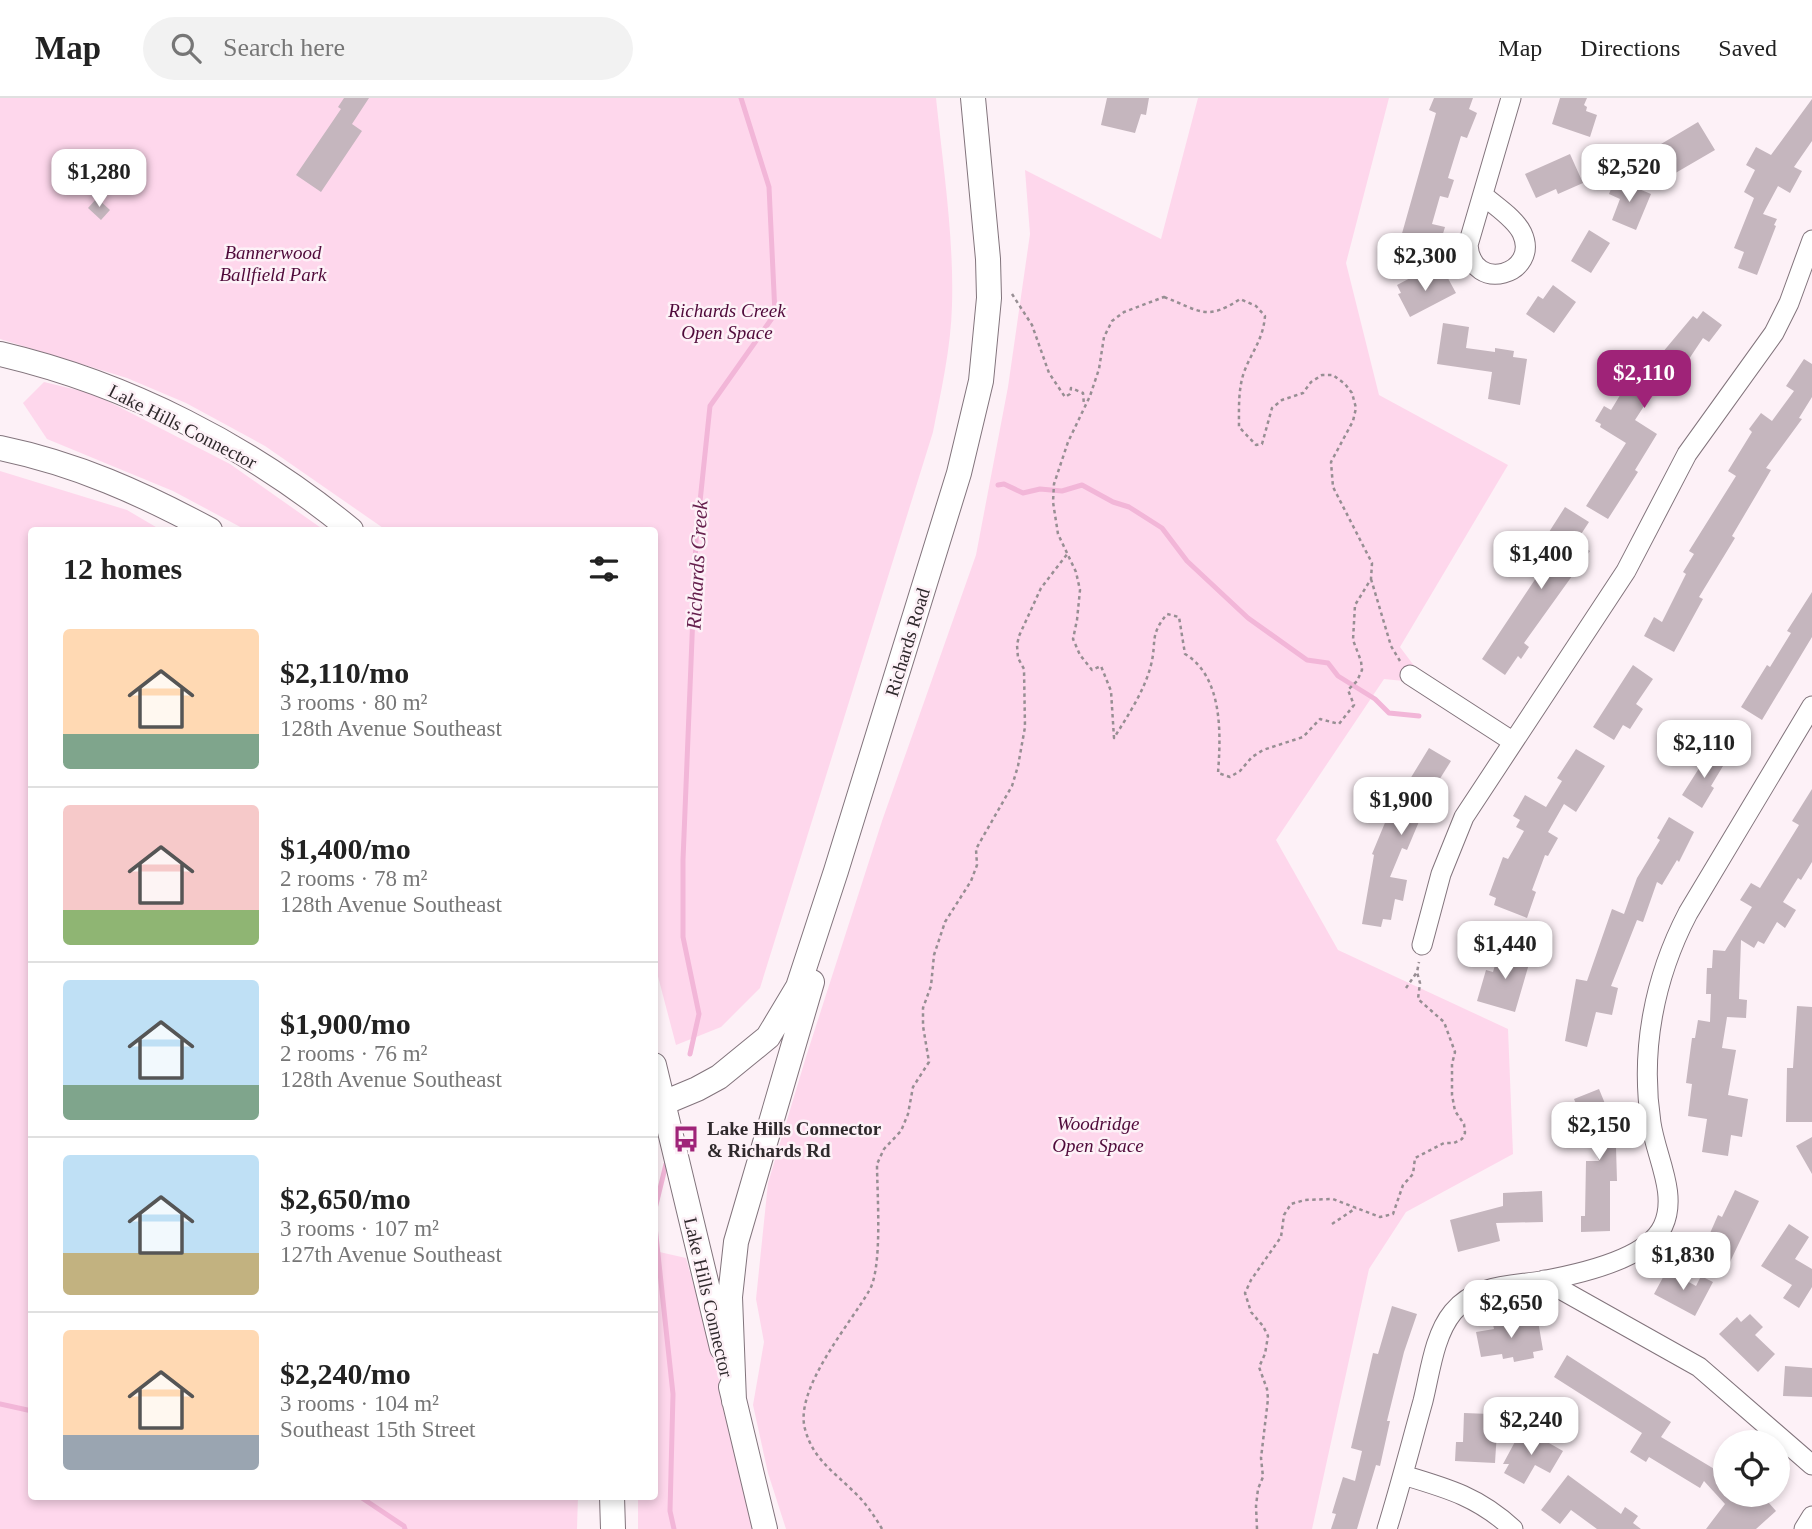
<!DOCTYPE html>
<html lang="en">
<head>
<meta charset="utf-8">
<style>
	body { margin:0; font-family:"Times New Roman",serif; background:#f2f2f2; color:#222; height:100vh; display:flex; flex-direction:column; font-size:26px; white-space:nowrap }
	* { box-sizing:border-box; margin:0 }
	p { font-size:23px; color:#767676 }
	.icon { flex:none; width:38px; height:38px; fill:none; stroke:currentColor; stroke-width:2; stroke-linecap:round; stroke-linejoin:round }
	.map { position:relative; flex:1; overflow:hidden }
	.details { position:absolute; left:28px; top:429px; width:630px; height:973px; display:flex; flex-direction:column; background:#fff; border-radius:7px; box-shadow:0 4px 10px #0003 }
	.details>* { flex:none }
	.controls { position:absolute; left:1713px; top:1332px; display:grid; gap:14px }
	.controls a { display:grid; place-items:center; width:77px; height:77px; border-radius:50%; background:#fff; box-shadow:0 4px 10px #0003; font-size:35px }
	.price { position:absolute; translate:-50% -60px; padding:0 16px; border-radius:14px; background:#fff; color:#222; font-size:23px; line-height:46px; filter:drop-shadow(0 2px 4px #0008) }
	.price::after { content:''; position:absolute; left:50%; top:42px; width:21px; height:16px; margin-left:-10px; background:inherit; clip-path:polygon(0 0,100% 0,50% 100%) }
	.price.active { background:#9f2378; color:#fff }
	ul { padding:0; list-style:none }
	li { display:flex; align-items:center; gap:21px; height:175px; padding:0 35px }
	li+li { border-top:2px solid #e0e0e0 }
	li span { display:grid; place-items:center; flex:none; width:196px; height:140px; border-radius:7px; color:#555 }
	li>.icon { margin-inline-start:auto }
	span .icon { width:84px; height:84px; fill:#fffc; stroke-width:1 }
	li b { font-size:30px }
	h2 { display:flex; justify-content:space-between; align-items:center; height:84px; padding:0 35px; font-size:30px }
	header { display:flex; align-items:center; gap:42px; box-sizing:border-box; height:98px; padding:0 35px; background:#fff; border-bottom:2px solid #e0e0e0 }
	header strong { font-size:33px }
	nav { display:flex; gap:38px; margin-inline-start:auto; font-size:24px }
	.search { width:490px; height:63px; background:#f2f2f2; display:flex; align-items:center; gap:18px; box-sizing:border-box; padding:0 24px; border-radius:38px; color:#767676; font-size:26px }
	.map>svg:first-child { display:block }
	.green { fill:#fed7ec }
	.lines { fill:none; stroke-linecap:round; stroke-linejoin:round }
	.stream { stroke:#f2b6d8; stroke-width:5 }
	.building { fill:#c5b6be }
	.minor-casing { stroke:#82747c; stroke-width:21 }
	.major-casing { stroke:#82747c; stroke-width:26 }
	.path { stroke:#978e93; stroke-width:2.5; stroke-dasharray:3.5 3.5; stroke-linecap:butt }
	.minor { stroke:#fff; stroke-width:19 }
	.major { stroke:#fff; stroke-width:24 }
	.labels { text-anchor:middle; stroke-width:5; stroke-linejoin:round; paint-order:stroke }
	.park-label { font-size:19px; font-style:italic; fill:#4f0a3a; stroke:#fdf1f7 }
	.street-label { font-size:19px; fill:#2f292c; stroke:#fdf1f7 }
	.poi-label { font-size:19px; font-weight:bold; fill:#2f292c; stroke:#fdf1f7; text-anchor:start }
	.water-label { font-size:21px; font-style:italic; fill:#65204d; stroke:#fdf1f7 }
</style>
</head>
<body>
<header>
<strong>Map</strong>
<div class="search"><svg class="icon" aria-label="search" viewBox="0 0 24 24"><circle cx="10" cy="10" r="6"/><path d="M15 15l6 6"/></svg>Search here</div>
<nav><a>Map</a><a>Directions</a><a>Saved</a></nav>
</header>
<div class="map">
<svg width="1812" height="1431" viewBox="0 0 1812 1431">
	<rect width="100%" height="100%" fill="#fdf1f7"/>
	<path class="green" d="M0,0H936C943,68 954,139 952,207C951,250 941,293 933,334L760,890L721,929L676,947L655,867L654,432H386L265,348L186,305L127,280L0,241Z
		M1198,0H1389L1346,165L1379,297L1508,367L1400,549L1415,569L1404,583L1384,581L1276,742L1338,852L1508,931L1513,1056L1406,1114L1369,1171L1312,1431H786L768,1375L753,1307L764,1244L756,1201L768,1085L806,959L882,723L976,457L1008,289L1030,136L1025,72L1161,141Z
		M44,284L94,296L230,366L324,432H246L173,393L47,341L23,305Z
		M0,373L127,412L161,432H32V1398H578L577,1431H0Z
		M655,1153L686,1160L720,1283L754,1431H638V1398H654Z"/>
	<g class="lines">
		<path class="stream" d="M998,387L1004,386L1023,395L1040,391L1062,393L1082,387L1113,404L1129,409L1162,430L1187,463L1248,520L1307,562L1328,565L1338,578L1375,601L1389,615L1419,618
			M690,956L699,916L683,839V762L696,442L710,308L775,216L769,89L741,0
			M654,1115L666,1066
			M654,1119L673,1296L670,1413L674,1431
			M0,1306L32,1313
			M359,1398L404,1428L405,1431"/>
	</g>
	<path class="building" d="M344,0H369L352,26L362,33L321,94L296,77L341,11L338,9Z
		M1107,0H1149L1146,17L1141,16L1135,35L1101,27Z
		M1434,0H1473L1469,11L1477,15L1467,40L1461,38L1448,80L1454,82L1448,100L1440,98L1432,126L1445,129L1439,149L1401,139L1436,15L1429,12Z
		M1560,0H1587L1584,7L1587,9L1586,13L1597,17L1590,39L1552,26Z
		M1812,1V43L1794,69L1802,73L1790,95L1778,88L1763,116L1777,121L1774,127L1776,128L1757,177L1738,170L1744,154L1734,150L1754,100L1744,94L1755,72L1746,67L1756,49L1771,57Z
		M1698,24L1715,52L1672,77L1656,49Z
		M1570,56L1583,85L1558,96L1556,91L1536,100L1525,76Z
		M1615,81L1651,96L1636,132L1612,122L1620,101L1609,96Z
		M97,100L110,112L101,122L88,110Z
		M1589,132L1610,145L1591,175L1571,163Z
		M1444,173L1456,195L1410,219L1398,196L1401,195L1397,187L1416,177L1420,185Z
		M1553,187L1576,204L1554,235L1526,216L1538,198L1543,201Z
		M1703,213L1722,227L1709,244L1703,240L1673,285L1670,282L1665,290L1659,285L1635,322L1657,336L1635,372L1638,374L1608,421L1586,408L1626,345L1600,329L1601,326L1595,323L1604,308L1611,312L1647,253L1657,261L1693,218L1697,221Z
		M1443,225L1469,229L1466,250L1495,254V250L1514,253L1513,259L1527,261L1520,307L1488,301L1492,274L1437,266Z
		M1804,261L1812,266V299L1799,320L1802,321L1766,370L1771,372L1732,438L1735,440L1699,499L1703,501L1674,554L1644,538L1654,519L1662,524L1686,476L1683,474L1694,456L1689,453L1736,378L1728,373L1752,334L1749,331L1761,315L1772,323L1794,293L1786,288Z
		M1565,409L1589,424L1576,444L1590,453L1524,545L1529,549L1521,561L1518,558L1505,577L1482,561L1554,453L1542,445Z
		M1812,494V539L1762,622L1741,609L1767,567L1770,569L1791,535L1787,533Z
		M1633,567L1653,581L1636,606L1643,611L1630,631L1623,627L1614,642L1593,629Z
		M1429,650L1451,663L1436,687L1442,691L1430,710L1426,707L1407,752L1402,750L1390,779L1407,782L1403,803L1395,801L1391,822L1383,821L1381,829L1362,826L1374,757L1372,756L1394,703L1396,704Z
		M1576,651L1605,668L1576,714L1564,706L1548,734L1558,740L1548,758L1545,757L1532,792L1536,794L1527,820L1494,807L1496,800L1489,797L1503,759L1508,761L1524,733L1516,729L1520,722L1513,718L1525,697L1546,709L1562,683L1557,680Z
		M1710,653L1726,663L1711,688L1714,690L1702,710L1682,697Z
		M1812,691V764L1801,782L1798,780L1783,804L1796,812L1785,830L1777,824L1764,846L1758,843L1754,850L1741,842L1739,901L1747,902L1746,920L1727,919L1722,950L1736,952L1728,997L1748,1001L1742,1039L1731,1037L1728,1058L1702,1054L1707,1021L1688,1018L1692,986L1686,985L1692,940H1695L1698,922L1710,924L1711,896H1706L1707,870H1712L1713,852L1725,853L1752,809L1740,802L1751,785L1760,790L1799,727L1792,723Z
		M1669,719L1694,734L1679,764L1677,762L1662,787L1657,784L1643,824L1637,822L1611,888L1618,890L1612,917L1596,914L1587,949L1565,943L1576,881L1587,883L1612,811L1624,816L1637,780L1660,742L1657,740Z
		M1500,850L1531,859L1515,914L1477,903L1486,872L1493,874Z
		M1797,908L1812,909V1024H1786L1787,970H1793Z
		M1599,991L1622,1047L1616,1049L1617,1083H1610V1133L1581,1134V1118H1585L1586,1063H1599L1574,1001Z
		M1812,1039V1076L1796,1048Z
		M1735,1092L1759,1103L1730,1164L1706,1153L1710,1144L1707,1142L1718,1117L1722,1119Z
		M1542,1093L1543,1124L1496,1125L1500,1143L1458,1154L1450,1122L1503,1108V1095Z
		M1789,1126L1809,1139L1795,1161L1812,1171V1189L1799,1210L1783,1200L1792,1187L1761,1168Z
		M1667,1172L1696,1188L1701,1178L1713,1184L1695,1218L1654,1196Z
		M1392,1208L1417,1216L1404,1254L1387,1323H1390L1380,1368L1376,1367L1357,1431H1331L1336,1416L1332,1415L1343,1379L1355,1383L1362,1353L1351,1350L1373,1255L1378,1256Z
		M1750,1216L1763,1229L1755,1237L1775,1256L1758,1274L1719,1236L1737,1219L1741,1224Z
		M1509,1219L1510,1228L1538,1223L1543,1252L1533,1254L1534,1260L1514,1264L1513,1259L1503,1261L1502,1256L1481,1259L1476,1234L1494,1231L1492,1222Z
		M1567,1257L1671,1324L1661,1339L1726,1378V1396H1761L1776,1413L1756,1431H1706L1725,1406L1704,1383L1700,1390L1649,1359L1646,1364L1630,1354L1642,1335L1554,1279Z
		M1785,1268L1812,1270V1299L1783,1298Z
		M1464,1315L1490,1316L1489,1333H1497L1495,1365L1455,1363L1456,1344H1463Z
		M1526,1332L1563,1353L1550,1375L1535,1367L1524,1386L1504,1375L1509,1366H1503L1517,1340L1520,1342Z
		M1568,1377L1621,1416L1625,1409L1638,1418L1633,1425L1641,1431H1597L1571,1412L1560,1426L1541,1412Z"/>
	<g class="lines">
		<g class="minor-casing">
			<path id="minor" d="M1483,97C1495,108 1515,120 1522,135C1541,176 1472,197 1468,147L1511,0
				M1410,577L1512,643
				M1422,847L1441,776L1464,719L1626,473L1687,356L1774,235L1789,205L1812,142
				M1544,1182L1699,1269L1812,1367
				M1403,1377C1447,1390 1479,1399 1513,1431
				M1387,1431C1400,1389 1411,1346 1423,1303C1430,1275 1434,1237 1453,1214C1475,1187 1509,1188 1541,1183C1574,1177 1647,1162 1663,1128C1678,1096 1656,1059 1651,1025C1640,953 1654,880 1688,815L1812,608
				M1804,1431L1812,1418"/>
		</g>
		<g class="major-casing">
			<path id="major" d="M0,256C128,286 249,348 351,432
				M0,350C77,366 141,395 210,432
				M654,967L722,1250
				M654,1009L697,991L719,979L768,939L798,889L836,773L959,375L981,283L989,200L988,161L973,0
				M731,1289L765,1431
				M734,1303L730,1199L736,1144L812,884
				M612,1398L613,1431"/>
		</g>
		<path class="path" d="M1012,196L1032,227L1049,275L1065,299L1070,296L1071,290L1083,295L1084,307
			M1164,199C1199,212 1206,224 1240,201L1256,208L1265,218C1263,242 1252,253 1244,274C1238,292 1239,311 1239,329L1256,347L1262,346L1272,310L1282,302L1303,295L1311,284L1322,277H1333L1345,286L1352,295L1356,310L1353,323L1331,364L1333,389L1372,465L1371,481L1355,507L1353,542L1361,563L1362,572L1357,583L1348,592L1354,607L1339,626L1320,621L1303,639L1263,652L1252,659L1240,673L1230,679L1218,675C1221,636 1223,579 1185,556L1179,519L1167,516C1149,538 1157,543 1151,567C1144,594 1128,617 1114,640L1111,593L1101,568L1092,572L1080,557L1073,541L1077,522L1080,492L1076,474L1058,436L1053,404L1054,386L1068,344L1090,298L1099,271L1104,239L1112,223L1124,214Z
			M1371,481L1391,548L1400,563
			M1406,890L1417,874
			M1332,1126L1356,1110
			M882,1431C874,1417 865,1404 853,1393C833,1373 813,1361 805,1331C794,1291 850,1226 869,1193C883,1170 877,1095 877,1066L884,1051L901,1033L908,1016L913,989L929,964L923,928V910L931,888L934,857L945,824L971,783L977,767L976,751L1012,688L1018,668L1025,629L1024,571L1018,560L1017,547L1019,538L1041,490L1068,455
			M1257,1431L1256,1408L1258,1391L1263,1379L1261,1360L1268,1301L1267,1291L1259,1269L1265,1256L1268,1238L1263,1228L1251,1214L1245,1195L1251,1182L1281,1139L1284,1117L1291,1106L1305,1102L1333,1101L1380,1119L1393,1116L1403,1087L1413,1076L1415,1060L1444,1045H1454L1462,1041L1465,1035L1464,1026L1455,1013L1452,997V966L1455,954L1444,924L1418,901L1420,885L1417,874L1419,864"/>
		<use href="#minor" class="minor"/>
		<use href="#major" class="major"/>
	</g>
	<defs>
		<g id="bus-bare" transform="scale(2.1)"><path d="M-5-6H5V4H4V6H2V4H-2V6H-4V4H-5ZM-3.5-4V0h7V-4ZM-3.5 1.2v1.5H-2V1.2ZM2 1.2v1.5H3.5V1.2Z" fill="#9f2378" stroke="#fdf1f7" stroke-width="2.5" paint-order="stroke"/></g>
	</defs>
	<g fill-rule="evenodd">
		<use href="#bus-bare" x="686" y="1041"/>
	</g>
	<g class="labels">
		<g class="park-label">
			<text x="273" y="161">Bannerwood<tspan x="273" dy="22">Ballfield Park</tspan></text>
			<text x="727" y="219">Richards Creek<tspan x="727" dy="22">Open Space</tspan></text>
			<text x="1098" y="1032">Woodridge<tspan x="1098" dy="22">Open Space</tspan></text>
		</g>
		<g class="street-label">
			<text transform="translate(183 328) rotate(27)" y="7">Lake Hills Connector</text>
			<text transform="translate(907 544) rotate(-73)" y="7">Richards Road</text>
			<text transform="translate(709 1199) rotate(77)" y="7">Lake Hills Connector</text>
		</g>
		<g class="poi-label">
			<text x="707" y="1037">Lake Hills Connector<tspan x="707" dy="22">&amp; Richards Rd</tspan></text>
		</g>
		<g class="water-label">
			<text transform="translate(697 467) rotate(-87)" y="7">Richards Creek</text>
		</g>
	</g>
</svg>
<div class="controls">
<a><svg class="icon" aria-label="locate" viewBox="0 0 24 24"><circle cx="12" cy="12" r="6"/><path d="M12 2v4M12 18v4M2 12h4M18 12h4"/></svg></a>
</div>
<b class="price" style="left:1629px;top:106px">$2,520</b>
<b class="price" style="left:99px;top:111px">$1,280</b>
<b class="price" style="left:1425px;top:195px">$2,300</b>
<b class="price active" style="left:1644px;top:312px">$2,110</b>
<b class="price" style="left:1541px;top:493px">$1,400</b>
<b class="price" style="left:1704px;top:682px">$2,110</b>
<b class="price" style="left:1401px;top:739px">$1,900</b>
<b class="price" style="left:1505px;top:883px">$1,440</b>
<b class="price" style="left:1599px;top:1064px">$2,150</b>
<b class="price" style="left:1683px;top:1194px">$1,830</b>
<b class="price" style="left:1511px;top:1242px">$2,650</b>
<b class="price" style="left:1531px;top:1359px">$2,240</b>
<section class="details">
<h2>12 homes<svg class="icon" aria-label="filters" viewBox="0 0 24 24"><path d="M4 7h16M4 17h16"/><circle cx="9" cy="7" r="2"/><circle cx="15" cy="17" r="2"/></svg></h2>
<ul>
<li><span style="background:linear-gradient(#ffd9b3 75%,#7fa58c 0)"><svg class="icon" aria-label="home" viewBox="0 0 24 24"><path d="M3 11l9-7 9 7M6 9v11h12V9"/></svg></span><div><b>$2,110/mo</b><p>3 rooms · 80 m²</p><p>128th Avenue Southeast</p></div></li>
<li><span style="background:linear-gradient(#f6c9c9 75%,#8fb573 0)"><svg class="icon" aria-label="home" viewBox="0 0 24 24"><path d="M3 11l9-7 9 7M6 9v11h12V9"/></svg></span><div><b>$1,400/mo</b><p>2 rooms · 78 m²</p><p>128th Avenue Southeast</p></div></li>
<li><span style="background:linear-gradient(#bfe0f5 75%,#7fa58c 0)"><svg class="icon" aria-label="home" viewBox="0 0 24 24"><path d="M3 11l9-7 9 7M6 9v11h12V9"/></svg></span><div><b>$1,900/mo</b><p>2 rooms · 76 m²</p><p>128th Avenue Southeast</p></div></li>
<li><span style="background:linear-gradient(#bfe0f5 70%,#c2b280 0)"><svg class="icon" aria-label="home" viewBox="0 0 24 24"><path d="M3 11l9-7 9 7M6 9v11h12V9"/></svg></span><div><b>$2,650/mo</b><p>3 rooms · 107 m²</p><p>127th Avenue Southeast</p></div></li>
<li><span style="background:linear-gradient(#ffd9b3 75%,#9aa5b1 0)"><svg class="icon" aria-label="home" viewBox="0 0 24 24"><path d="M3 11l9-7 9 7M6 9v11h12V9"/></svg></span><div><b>$2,240/mo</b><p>3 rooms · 104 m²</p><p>Southeast 15th Street</p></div></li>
</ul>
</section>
</div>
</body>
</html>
